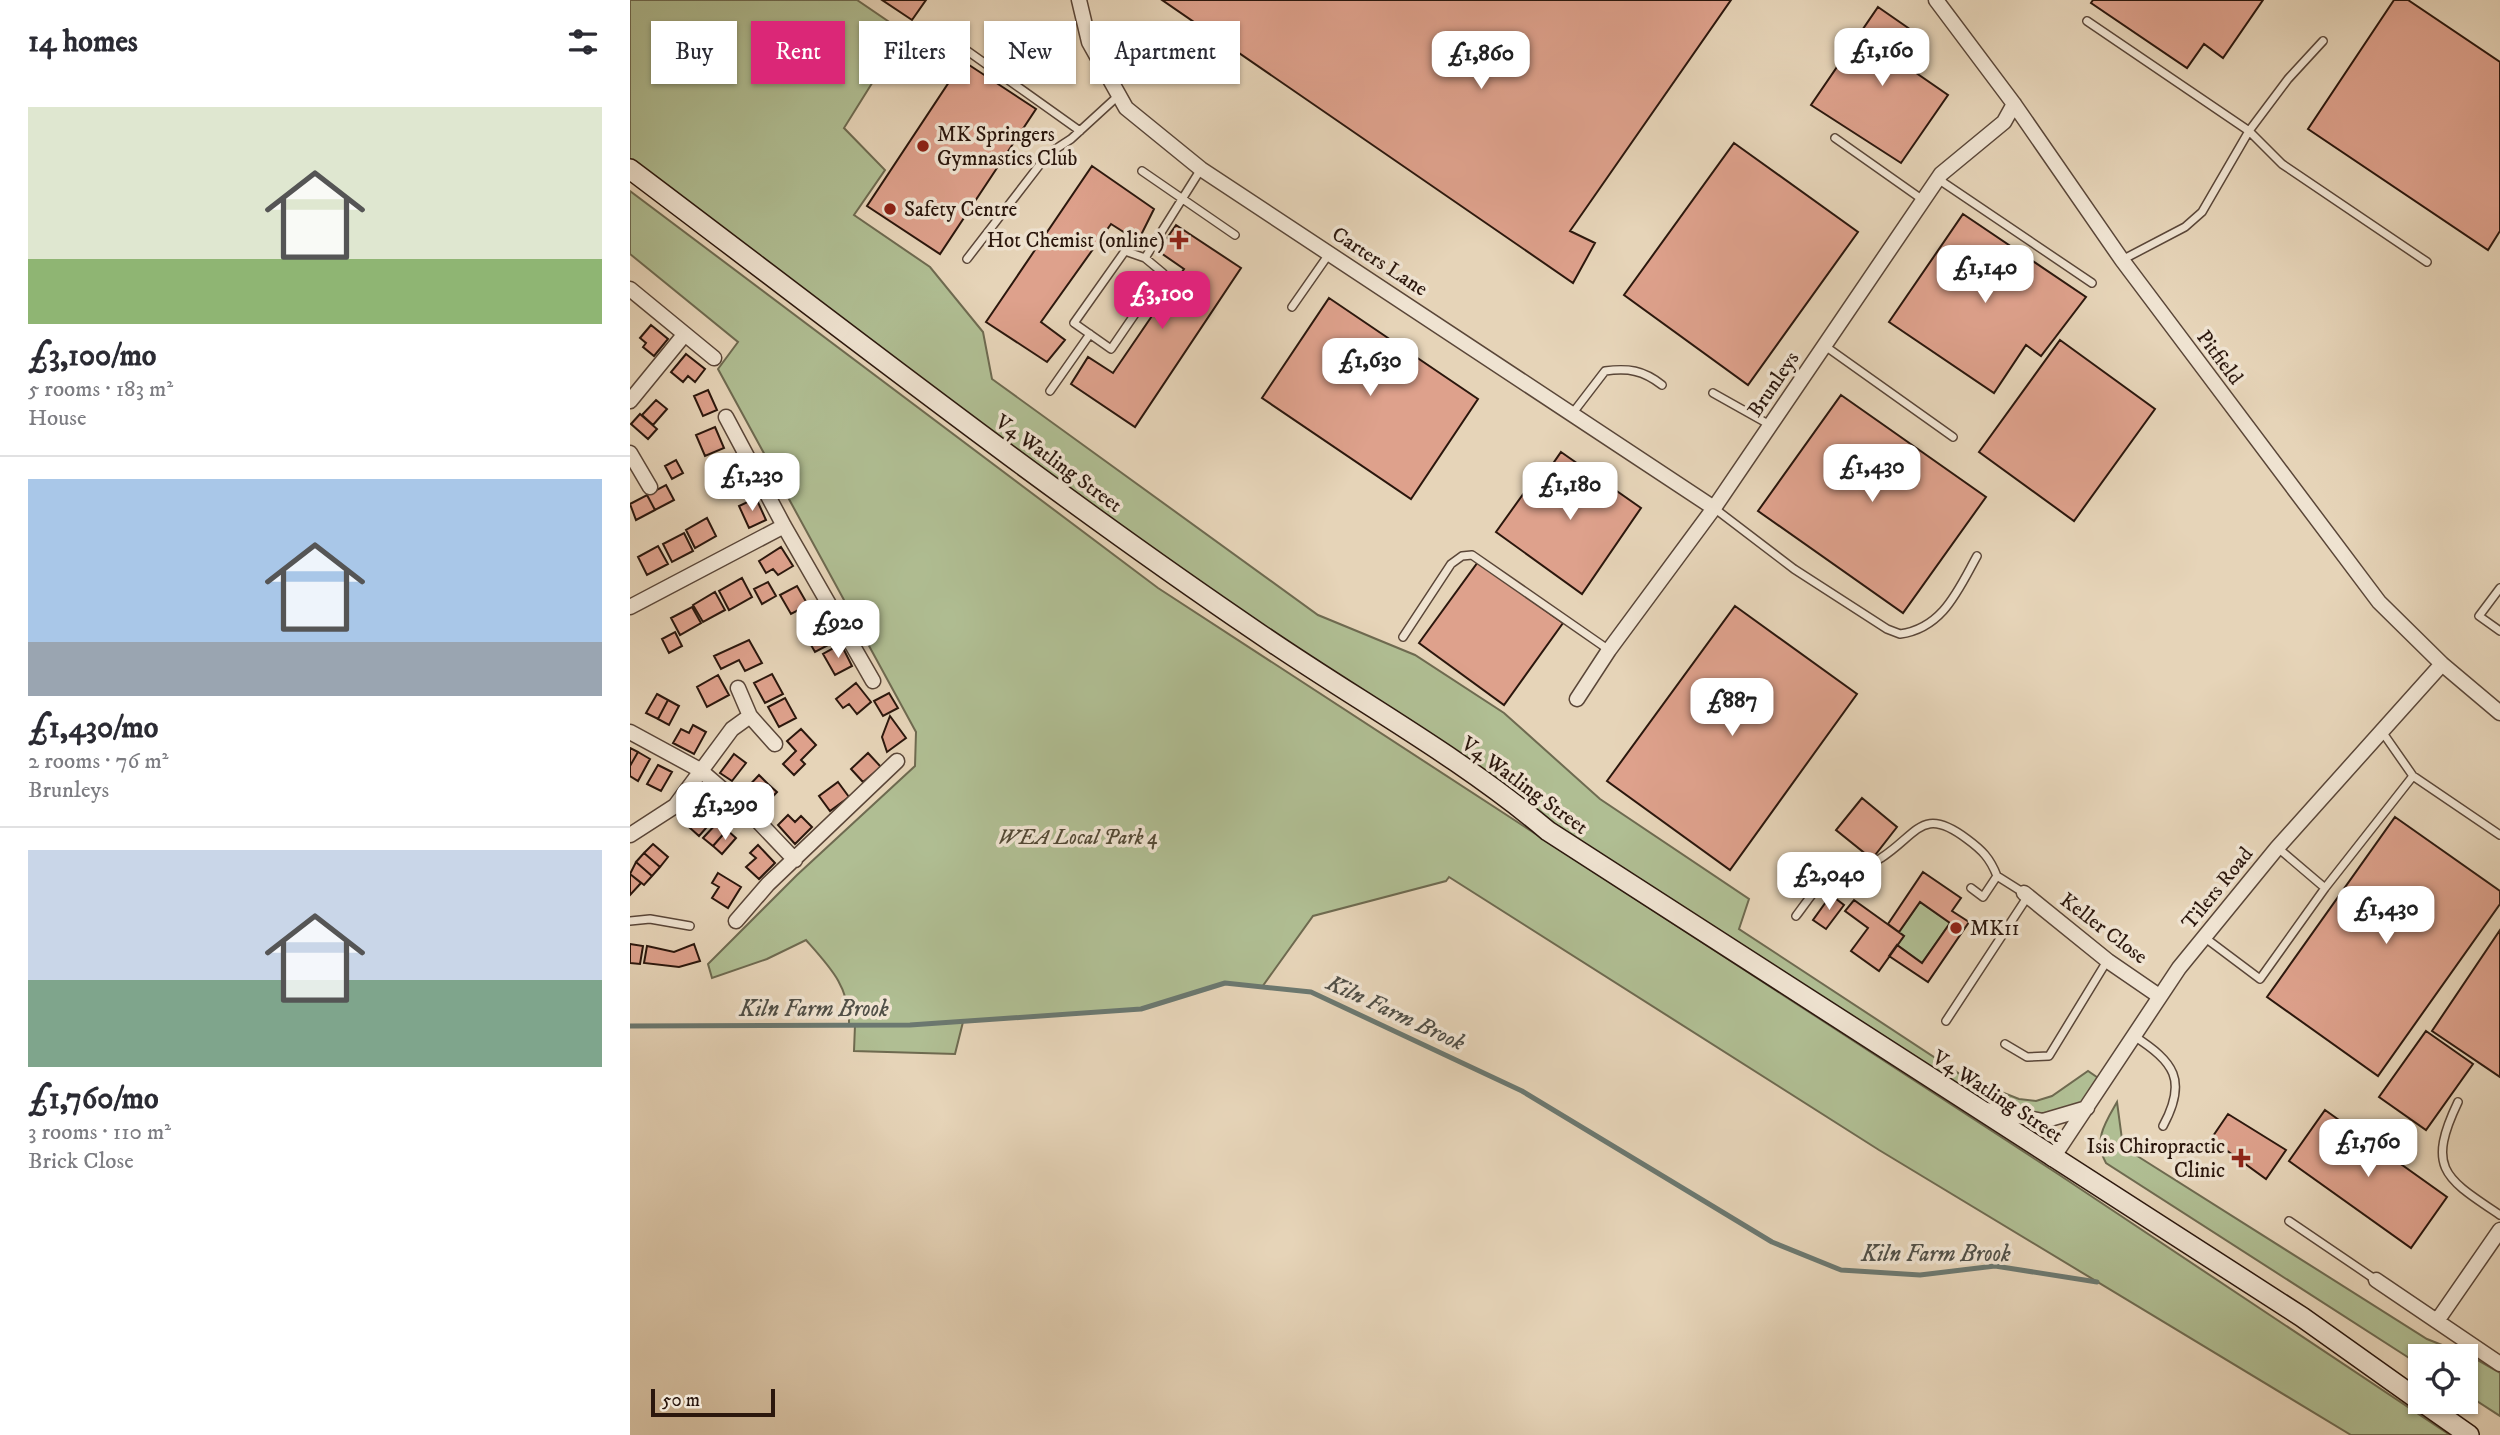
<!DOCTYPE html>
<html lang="en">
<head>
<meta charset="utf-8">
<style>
	body { margin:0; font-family:"IM FELL DW Pica",serif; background:#f2f2f3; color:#2b2b33; height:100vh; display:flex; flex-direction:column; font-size:26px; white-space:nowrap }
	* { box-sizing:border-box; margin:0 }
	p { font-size:23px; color:#7c7c81 }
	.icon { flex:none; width:38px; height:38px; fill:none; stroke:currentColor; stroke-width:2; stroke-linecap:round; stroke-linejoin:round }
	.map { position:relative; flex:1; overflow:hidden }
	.details { display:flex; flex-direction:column; background:#fff; width:630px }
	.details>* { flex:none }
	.hud { position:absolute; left:21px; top:21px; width:665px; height:63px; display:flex; gap:14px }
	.fabs { position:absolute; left:1778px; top:1344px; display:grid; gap:14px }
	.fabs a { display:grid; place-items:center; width:70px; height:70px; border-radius:0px; background:#fff; box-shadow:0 2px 5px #0004; font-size:35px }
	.scale { position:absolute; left:21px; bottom:18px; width:124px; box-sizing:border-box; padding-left:7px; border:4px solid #2b170d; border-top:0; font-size:19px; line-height:24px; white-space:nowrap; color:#2b170d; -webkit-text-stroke:5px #efe3d1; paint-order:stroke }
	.price { position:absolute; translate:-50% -60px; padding:0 16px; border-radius:14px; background:#fff; color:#222; font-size:23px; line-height:46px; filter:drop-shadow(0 2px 4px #0008) }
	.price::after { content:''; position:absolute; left:50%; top:42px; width:21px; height:16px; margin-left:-10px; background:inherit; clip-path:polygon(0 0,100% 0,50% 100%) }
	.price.current { background:#db2777; color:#fff }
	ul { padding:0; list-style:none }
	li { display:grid; align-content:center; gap:14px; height:371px; padding:0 28px }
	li+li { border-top:2px solid #e1e1e2 }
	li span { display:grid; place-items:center; height:217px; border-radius:0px; color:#555 }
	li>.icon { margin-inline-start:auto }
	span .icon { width:126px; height:126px; fill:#fffc; stroke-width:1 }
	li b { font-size:30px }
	h2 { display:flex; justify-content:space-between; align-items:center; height:84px; padding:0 28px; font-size:30px }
	.chip { padding:0 24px; border-radius:0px; background:#fff; box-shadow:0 2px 5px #0004; font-size:24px; line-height:63px }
	.chip.current { background:#db2777; color:#fff }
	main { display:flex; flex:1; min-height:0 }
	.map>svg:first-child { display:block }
	.green { fill:#b0be93; stroke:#6e6a50; stroke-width:2 }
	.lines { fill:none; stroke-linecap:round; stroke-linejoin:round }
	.stream { stroke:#6b7870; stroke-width:5 }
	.building { fill:#dea18c; stroke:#2b170d; stroke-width:2 }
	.lane-casing { stroke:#5a4638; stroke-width:10 }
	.street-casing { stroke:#5a4638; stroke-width:17 }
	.secondary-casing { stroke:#2b170d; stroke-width:22 }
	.lane { stroke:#efe3d1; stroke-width:7 }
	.street { stroke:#efe3d1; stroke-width:14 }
	.secondary { stroke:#efe3d1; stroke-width:19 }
	.poi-dot { fill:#8f2418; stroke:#efe3d1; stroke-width:2.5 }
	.labels { text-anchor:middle; stroke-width:7; stroke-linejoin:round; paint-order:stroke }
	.poi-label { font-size:21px; fill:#2b170d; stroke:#efe3d1; text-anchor:start }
	.street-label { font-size:21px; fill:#2b170d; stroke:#efe3d1 }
	.park-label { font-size:21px; font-style:italic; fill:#534935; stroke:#efe3d1 }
	.water-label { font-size:23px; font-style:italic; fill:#504f47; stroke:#efe3d1 }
</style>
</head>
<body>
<main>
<section class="details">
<h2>14 homes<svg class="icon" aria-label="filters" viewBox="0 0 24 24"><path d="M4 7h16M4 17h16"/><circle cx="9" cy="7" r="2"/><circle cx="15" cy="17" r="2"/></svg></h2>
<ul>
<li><span style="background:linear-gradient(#dfe7d0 70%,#8fb573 0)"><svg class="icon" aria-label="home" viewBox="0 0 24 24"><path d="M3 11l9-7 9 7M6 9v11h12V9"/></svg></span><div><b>£3,100/mo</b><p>5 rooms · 183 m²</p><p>House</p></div></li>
<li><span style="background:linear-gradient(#a9c7e8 75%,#9aa5b1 0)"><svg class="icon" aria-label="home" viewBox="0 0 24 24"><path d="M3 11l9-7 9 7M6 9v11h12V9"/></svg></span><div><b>£1,430/mo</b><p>2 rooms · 76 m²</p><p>Brunleys</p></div></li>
<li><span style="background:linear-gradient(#c9d6e8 60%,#7fa58c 0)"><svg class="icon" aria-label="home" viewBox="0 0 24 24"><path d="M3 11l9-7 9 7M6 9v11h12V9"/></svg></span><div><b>£1,760/mo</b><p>3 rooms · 110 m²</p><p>Brick Close</p></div></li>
</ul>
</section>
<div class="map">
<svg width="1870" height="1435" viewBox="0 0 1870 1435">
	<rect width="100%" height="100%" fill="#e6d4b8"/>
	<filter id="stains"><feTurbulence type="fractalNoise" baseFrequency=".00286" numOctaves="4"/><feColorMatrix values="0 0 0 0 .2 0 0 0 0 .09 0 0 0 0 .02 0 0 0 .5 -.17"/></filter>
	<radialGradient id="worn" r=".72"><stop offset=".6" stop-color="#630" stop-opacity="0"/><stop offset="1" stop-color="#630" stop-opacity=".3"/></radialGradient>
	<path class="green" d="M0,0H227L274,32L214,128L255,170L224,215L300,267L353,332L362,379L688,615L785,655L874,713L970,799L1119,899L1109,929L1336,1078L1389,1099L1406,1101L1422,1096L1458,1071L1474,1082L1457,1108L1413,1121L1345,1108L627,632L0,169Z
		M0,191L528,588L1428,1174L1820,1435H1721L1249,1150L819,877L816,881L683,916L632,987L595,983L511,1009L333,1022L325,1054L224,1051L225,1025H219C220,987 200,967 176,940L137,959L82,978L78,964L167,875L285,766L286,732L88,369L108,342L0,254Z
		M1290,902L1320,923L1292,963L1267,945L1274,936L1269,932Z
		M1487,1102L1493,1147L1797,1339L1842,1357L1870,1373V1416L1836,1394V1356H1790V1365L1476,1163C1463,1140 1475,1123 1487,1102Z"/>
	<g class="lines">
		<path class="stream" d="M0,1026L280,1025L511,1009L595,983L681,992L892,1091L1142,1242L1211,1270L1290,1275L1365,1266L1467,1282"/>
	</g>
	<path class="building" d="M252,0H296L282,20Z
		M532,0H1101L940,231L965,243L943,283Z
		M1463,0H1633L1593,58L1574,44L1557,68L1461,3Z
		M1764,0H1778L1870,62V231L1858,250L1678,129Z
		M1248,7L1297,41L1279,68L1318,95L1271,163L1181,105Z
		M333,61L406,109L310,254L237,206Z
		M1104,143L1228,232L1118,385L994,295Z
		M462,166L524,209L508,241L481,224L411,322L435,340L417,362L356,322Z
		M1333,214L1456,297L1411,356L1396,345L1364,393L1259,322Z
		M546,225L611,268L505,427L441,384L458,357L483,373L554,269L528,251Z
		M699,298L848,399L781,499L632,398Z
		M21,325L38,339L24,356L13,347L16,343L10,338Z
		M1430,340L1525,409L1444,521L1349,452Z
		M56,354L75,369L65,382L58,376L53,382L41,372Z
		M78,390L87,410L73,416L64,396Z
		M1211,395L1356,497L1273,613L1128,511Z
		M26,400L37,409L23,425L12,415Z
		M10,414L27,429L18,439L1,424Z
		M85,427L94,448L75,456L66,435Z
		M931,452L1011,508L952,594L866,532L896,490L902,494Z
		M46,460L53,473L42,479L35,466Z
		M101,462L114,481L97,492L84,473Z
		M36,485L44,500L25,510L17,495Z
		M17,495L25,510L6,520L0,504Z
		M126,498L136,520L119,528L109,506Z
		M77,518L86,536L65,548L56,530Z
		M54,533L63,551L42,562L33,544Z
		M28,546L38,564L17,575L8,557Z
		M151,547L163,566L148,575L143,569L136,573L129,561Z
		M848,562L933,623L874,705L789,643Z
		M112,578L122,597L99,610L89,591Z
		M138,582L146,596L132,604L124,589Z
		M167,586L178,605L161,614L150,595Z
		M85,592L95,610L73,622L63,605Z
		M1105,606L1227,694L1100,870L977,781Z
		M62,607L71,623L50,635L41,618Z
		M190,622L202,643L185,652L173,631Z
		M45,632L52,646L39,653L32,639Z
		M119,640L132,663L115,671L109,660L91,669L84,656Z
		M211,644L222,666L205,675L193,654Z
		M142,674L153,694L135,703L124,683Z
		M88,675L99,695L77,707L67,687Z
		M226,683L241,702L227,714L219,704L213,708L206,699Z
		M259,693L268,708L253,716L244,701Z
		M27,694L38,700L28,719L16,713Z
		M155,698L166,718L149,727L138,707Z
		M38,700L49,706L39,725L28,719Z
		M260,716L276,738L257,752L252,737Z
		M63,725L76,732L64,754L43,743L51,729L59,733Z
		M171,729L186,745L171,760L175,764L164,775L153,764L166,751L157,741Z
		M0,748L8,752L0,766Z
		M8,752L20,759L8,781L0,776V766Z
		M238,753L251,767L233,782L221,769Z
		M104,754L116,763L102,781L90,773Z
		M28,765L42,772L31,791L17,784Z
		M129,775L138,784L123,799L114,791Z
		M208,782L219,797L200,811L189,796Z
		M138,784L147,792L132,808L123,799Z
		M1232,798L1267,827L1242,859L1206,830Z
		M65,803L74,811L60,828L51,820Z
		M74,811L84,819L69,836L60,828Z
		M158,815L165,822L171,816L182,827L165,844L148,825Z
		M1765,817L1870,891V904L1748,1076L1637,997Z
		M88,822L97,830L83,846L73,838Z
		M97,830L106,838L92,854L83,846Z
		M23,844L38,857L30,867L14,853Z
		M128,845L145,863L129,879L116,867L126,858L120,853Z
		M14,853L30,867L22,876L6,862Z
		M6,862L22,876L14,885L0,874Z
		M1293,872L1331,898L1322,911L1339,922L1298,982L1259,956L1267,945L1292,963L1320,923L1290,902L1269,932L1258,924Z
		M88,873L111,887L98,908L82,898L89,887L82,883Z
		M0,874L11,883L0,895Z
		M1201,895L1214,905L1196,929L1183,920Z
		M1224,900L1274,936L1249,971L1221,951L1238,928L1215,911Z
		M1870,930V1077L1802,1031Z
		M0,944L13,946L10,964L0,963Z
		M64,944L70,961L49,967L14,963L17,946L44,952Z
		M1796,1031L1843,1064L1796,1130L1749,1097Z
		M1695,1110L1817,1197L1781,1248L1659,1161Z
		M1598,1114L1656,1150L1636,1179L1581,1139Z"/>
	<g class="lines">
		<g class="lane-casing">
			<path id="lane" d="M1457,21L1619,131L1572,212L1555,227L1492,260
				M315,35L450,131
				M1693,41L1658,79L1619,131L1652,164L1797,262
				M1205,138L1293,200
				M512,171L605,235
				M1308,179L1462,283
				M515,258L495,251L444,323L481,349L533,273L515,258L571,169
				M337,259L418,154L441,139L489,95
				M662,307L699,254
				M1195,346L1323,437
				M420,391L460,334
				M1083,393L1140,425
				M942,414L975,371C998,368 1013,370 1032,385
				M1084,508L1164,569L1257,629L1270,634C1313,628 1328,590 1347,556
				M1870,588L1849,616L1870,631
				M773,637L821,564L832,556L842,555L979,650
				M1753,733L1783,776L1870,835
				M1648,848L1695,888
				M1341,888L1353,897L1367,876L1394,893
				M1166,916C1182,895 1197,869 1225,863C1234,861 1243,864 1251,858C1288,834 1292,805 1337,839C1352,850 1360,858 1367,876
				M0,921L20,919L60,926
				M1574,937L1630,979L1695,888L1783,776
				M1316,1021L1398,896
				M1504,1036C1544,1062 1558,1080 1533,1126
				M1375,1044L1397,1057L1419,1056L1477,961
				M1828,1102C1796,1169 1815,1178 1870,1215
				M1659,1221L1746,1280"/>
		</g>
		<g class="street-casing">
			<path id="street" d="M449,0L459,42L496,108L571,169L1084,508
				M1306,0L1384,104L1492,260L1749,602L1812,664L1870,713
				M0,289L84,358
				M0,401L54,335
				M96,417L154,526L243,681
				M0,453L20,487
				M0,607L154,526
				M108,688L120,716L145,744
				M947,699L979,650L1084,508L1311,174L1374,122L1384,104
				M0,732L70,770L122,815L165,860
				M0,835L45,806L102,729L120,716
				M1394,893L1478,961L1529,996
				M106,921L138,884L267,761
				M1357,1110L1413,1121L1457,1108
				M1422,1159L1549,968L1647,848L1812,664
				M1746,1280L1870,1364
				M1807,1321L1870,1230"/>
		</g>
		<g class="secondary-casing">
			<path id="secondary" d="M0,169C207,325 412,486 627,632C724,699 828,755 918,831L1672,1317L1790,1401
				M1792,1402L1839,1435"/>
		</g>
		<use href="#lane" class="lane"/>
		<use href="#street" class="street"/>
		<use href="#secondary" class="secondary"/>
	</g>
	<g class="poi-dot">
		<circle cx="293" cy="146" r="7"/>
		<circle cx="260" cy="209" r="7"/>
		<path d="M545.5 229.5h7v7h7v7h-7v7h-7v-7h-7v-7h7z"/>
		<circle cx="1326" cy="928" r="7"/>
		<path d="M1607.5 1147.5h7v7h7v7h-7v7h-7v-7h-7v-7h7z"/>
	</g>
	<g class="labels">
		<g class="poi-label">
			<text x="307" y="141">MK Springers<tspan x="307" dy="24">Gymnastics Club</tspan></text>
			<text x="274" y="216">Safety Centre</text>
			<text x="535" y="247" text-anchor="end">Hot Chemist (online)</text>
			<text x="1340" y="935">MK11</text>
			<text x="1595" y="1153" text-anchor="end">Isis Chiropractic<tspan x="1595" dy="24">Clinic</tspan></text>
		</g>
		<g class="street-label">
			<text transform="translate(750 261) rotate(33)" y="7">Carters Lane</text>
			<text transform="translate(1590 357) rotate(53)" y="7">Pitfield</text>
			<text transform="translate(1143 384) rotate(-56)" y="7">Brunleys</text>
			<text transform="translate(429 463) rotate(36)" y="7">V4 Watling Street</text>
			<text transform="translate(895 785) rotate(36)" y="7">V4 Watling Street</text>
			<text transform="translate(1587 888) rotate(-51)" y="7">Tilers Road</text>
			<text transform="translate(1474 928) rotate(37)" y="7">Keller Close</text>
			<text transform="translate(1368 1096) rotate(33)" y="7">V4 Watling Street</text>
		</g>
		<g class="park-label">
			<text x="448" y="844">WEA Local Park 4</text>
		</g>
		<g class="water-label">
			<text x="184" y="1016">Kiln Farm Brook</text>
			<text transform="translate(766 1012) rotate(25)" y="8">Kiln Farm Brook</text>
			<text x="1306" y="1261">Kiln Farm Brook</text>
		</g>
	</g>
	<rect width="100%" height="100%" filter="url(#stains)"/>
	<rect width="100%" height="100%" fill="url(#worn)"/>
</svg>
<div class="fabs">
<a><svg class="icon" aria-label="locate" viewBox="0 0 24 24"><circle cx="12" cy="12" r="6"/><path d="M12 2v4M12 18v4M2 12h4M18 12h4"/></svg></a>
</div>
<div class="scale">50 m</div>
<b class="price" style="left:1252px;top:88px">£1,160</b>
<b class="price" style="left:851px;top:91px">£1,860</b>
<b class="price" style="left:1355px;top:305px">£1,140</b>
<b class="price current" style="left:532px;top:331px">£3,100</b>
<b class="price" style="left:740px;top:398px">£1,630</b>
<b class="price" style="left:1242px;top:504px">£1,430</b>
<b class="price" style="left:122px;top:513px">£1,230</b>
<b class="price" style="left:940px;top:522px">£1,180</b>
<b class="price" style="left:208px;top:660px">£920</b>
<b class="price" style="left:1102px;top:738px">£887</b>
<b class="price" style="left:95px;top:842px">£1,290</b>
<b class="price" style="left:1199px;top:912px">£2,040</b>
<b class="price" style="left:1756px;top:946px">£1,430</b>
<b class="price" style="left:1738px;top:1179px">£1,760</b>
<div class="hud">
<a class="chip">Buy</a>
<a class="chip current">Rent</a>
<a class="chip">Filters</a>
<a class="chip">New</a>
<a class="chip">Apartment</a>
</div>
</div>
</main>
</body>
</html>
